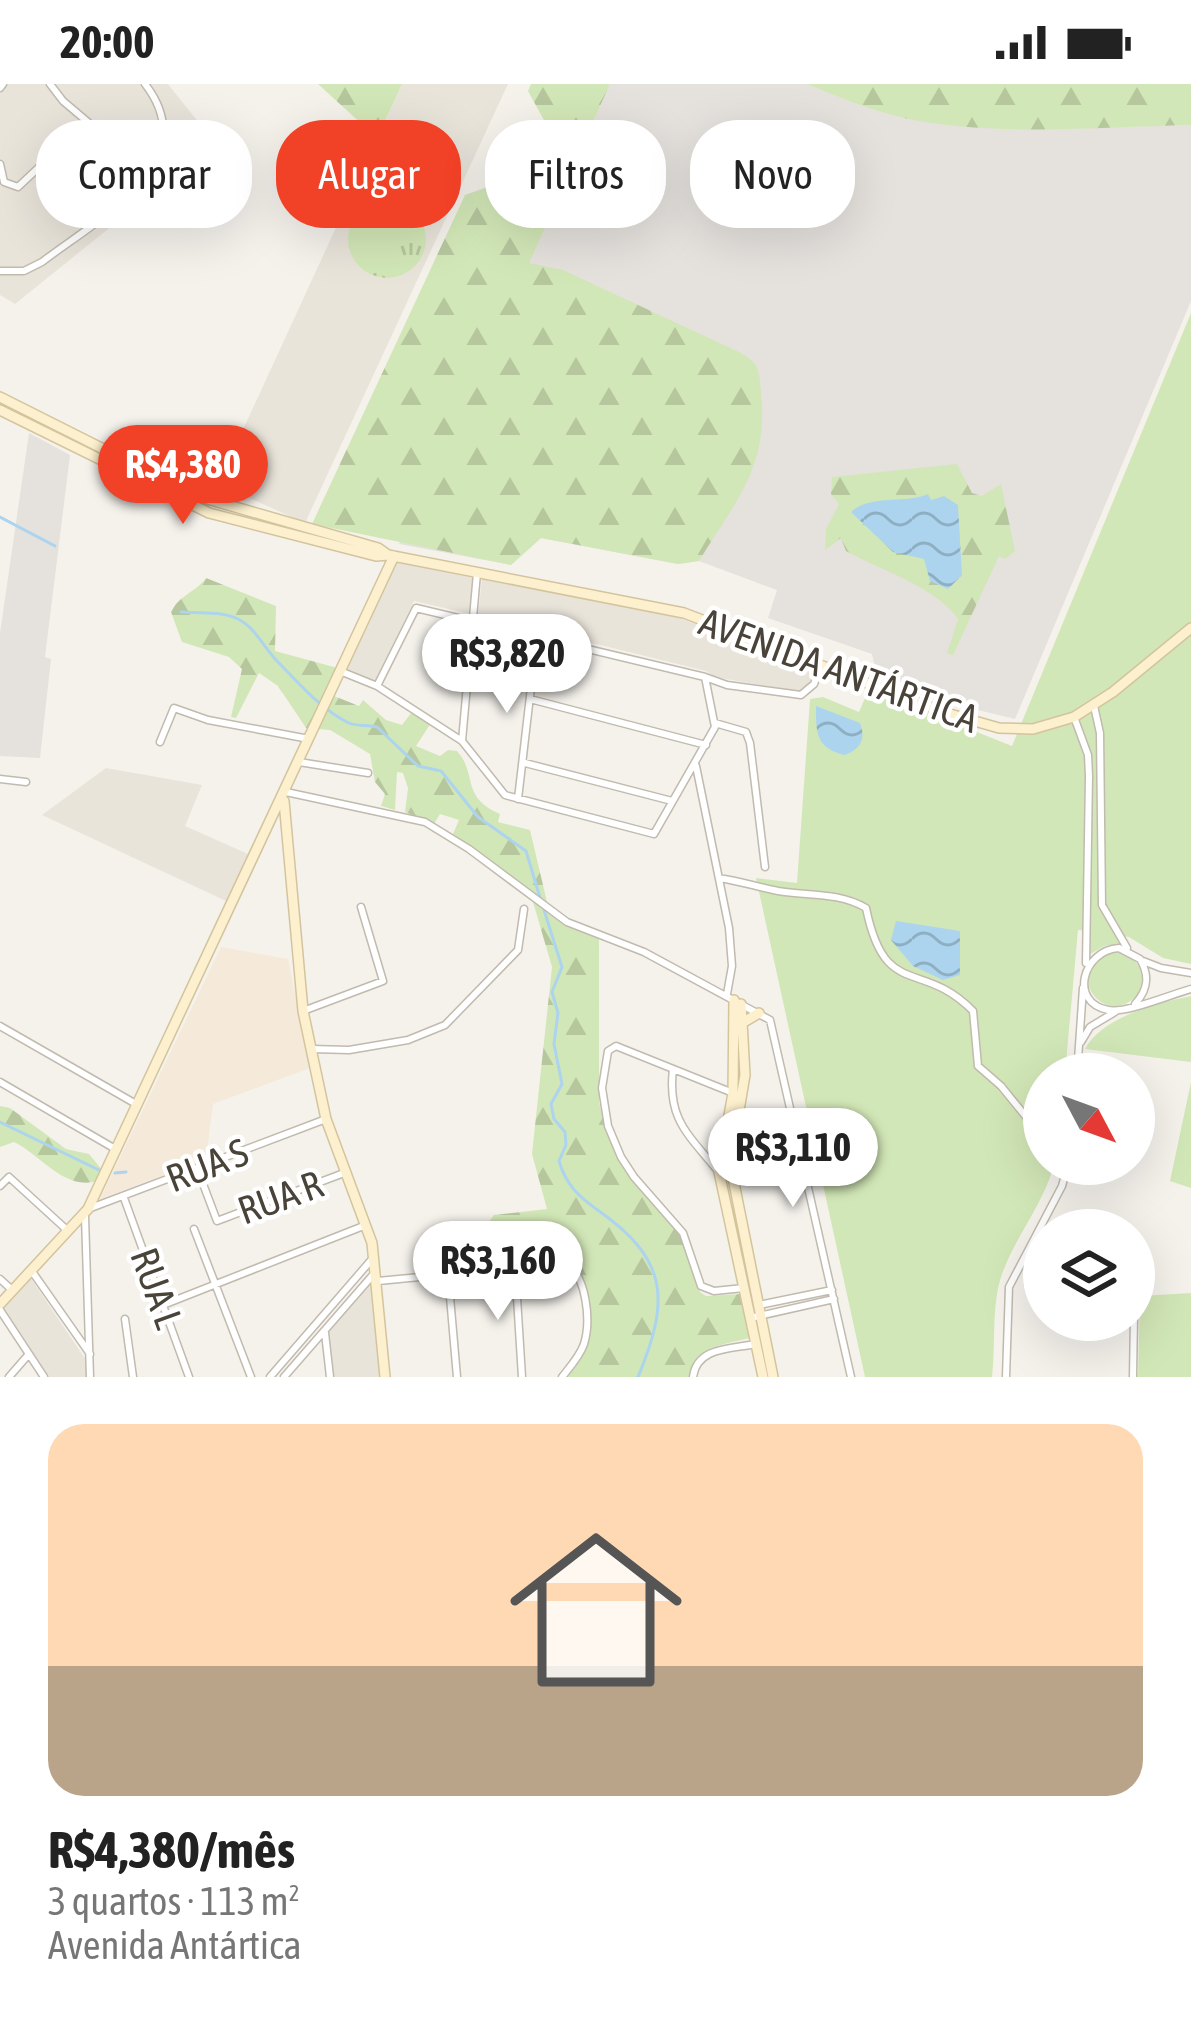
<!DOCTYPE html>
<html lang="pt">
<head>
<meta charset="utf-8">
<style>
	body { margin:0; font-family:"Asap Condensed",sans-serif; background:#f6f6f6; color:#222; height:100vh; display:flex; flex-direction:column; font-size:45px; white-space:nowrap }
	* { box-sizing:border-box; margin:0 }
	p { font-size:39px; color:#767676 }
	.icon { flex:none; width:66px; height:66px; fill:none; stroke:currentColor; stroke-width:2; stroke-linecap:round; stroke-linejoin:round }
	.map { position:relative; height:1293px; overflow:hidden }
	.details { display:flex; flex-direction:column; background:#fff; flex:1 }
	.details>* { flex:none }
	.hud { position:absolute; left:36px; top:36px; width:1119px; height:108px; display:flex; gap:24px }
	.needle { width:78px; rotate:131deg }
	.buttons { position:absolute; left:1023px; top:969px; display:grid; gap:24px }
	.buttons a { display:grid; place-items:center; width:132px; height:132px; border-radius:50%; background:#fff; box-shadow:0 12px 48px #0002; font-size:60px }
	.price { position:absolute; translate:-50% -102px; padding:0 27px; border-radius:42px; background:#fff; color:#222; font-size:39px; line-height:78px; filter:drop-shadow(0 3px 6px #0008) }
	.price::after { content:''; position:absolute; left:50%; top:72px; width:36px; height:27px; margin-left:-18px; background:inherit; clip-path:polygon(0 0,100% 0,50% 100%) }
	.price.active { background:#f14127; color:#fff }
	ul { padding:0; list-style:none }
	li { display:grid; align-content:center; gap:24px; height:636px; padding:0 48px }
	li span { display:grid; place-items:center; height:372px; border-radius:36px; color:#555 }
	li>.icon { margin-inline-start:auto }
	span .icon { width:216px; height:216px; fill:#fffc; stroke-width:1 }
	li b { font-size:51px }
	.chip { padding:0 42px; border-radius:48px; background:#fff; box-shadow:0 12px 48px #0002; font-size:42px; line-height:108px }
	.chip.active { background:#f14127; color:#fff }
	.status { display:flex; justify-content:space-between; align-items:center; height:84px; padding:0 60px; background:#fff; direction:ltr }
	.status svg { height:33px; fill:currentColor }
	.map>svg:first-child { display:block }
	.residential { fill:#e9e4da }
	.commercial { fill:#f5e9d9 }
	.industrial { fill:#e5e1dd }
	.grass { fill:#d2e7b7 }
	.forest { fill:url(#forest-firs) }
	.park { fill:url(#park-tufts) }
	.water { fill:url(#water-waves) }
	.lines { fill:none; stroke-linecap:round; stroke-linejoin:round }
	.stream { stroke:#acd4ee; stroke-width:3 }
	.street-casing { stroke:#c1baae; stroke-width:9 }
	.secondary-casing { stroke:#d3c49d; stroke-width:12 }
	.street { stroke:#fff; stroke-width:6 }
	.secondary { stroke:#fdf0ce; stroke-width:9 }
	.labels { text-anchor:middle; stroke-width:9; stroke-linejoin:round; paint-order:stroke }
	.street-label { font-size:39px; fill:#494339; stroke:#fff }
</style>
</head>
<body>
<div class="status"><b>20:00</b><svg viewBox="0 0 49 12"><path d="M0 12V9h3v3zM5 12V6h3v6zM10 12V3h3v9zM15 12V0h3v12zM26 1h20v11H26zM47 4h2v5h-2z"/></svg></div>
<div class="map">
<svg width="1191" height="1293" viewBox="0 0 1191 1293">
	<defs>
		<pattern id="forest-firs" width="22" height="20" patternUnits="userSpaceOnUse" patternTransform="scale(3)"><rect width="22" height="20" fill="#d2e7b7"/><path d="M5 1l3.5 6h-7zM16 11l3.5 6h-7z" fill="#b6c79e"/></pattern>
		<pattern id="park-tufts" width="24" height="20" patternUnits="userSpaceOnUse" patternTransform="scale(3)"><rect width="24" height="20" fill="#d2e7b7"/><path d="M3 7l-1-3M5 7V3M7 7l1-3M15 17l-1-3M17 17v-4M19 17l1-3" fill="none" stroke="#b6c79e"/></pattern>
		<pattern id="water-waves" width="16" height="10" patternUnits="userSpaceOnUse" patternTransform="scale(3)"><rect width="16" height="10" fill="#acd4ee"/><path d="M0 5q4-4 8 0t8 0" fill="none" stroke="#8eaec2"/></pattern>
	</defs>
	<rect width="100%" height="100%" fill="#f5f2ec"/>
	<path class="residential" d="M0,0H168L215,59L15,220L0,211Z
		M402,0H508L305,439L236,408L230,419L212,413Z
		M396,478L473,494L471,530L414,517L374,598L345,586Z
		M482,495L663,528L816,585L807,605L799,608L715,593L706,587L478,531Z
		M106,684L202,701L185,742L248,770L226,817L42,731Z
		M30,1193L86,1276L87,1293H48L1,1224Z
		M374,1195L382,1293H331L327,1248Z"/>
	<path class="commercial" d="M221,863L288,875L310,984L213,1020L206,1075L100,1115Z"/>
	<path class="industrial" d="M610,0H807L901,33L940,40L1056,44L1191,41V217L1015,635L974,625L876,589L872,570L768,534L777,506L699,477L678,480L541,454L511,481L399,460Z
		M29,349L70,371L45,573L51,575L40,674L0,672V549Z"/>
	<path class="grass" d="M1191,229V880L1163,874L1129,853L1115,851L1120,860L1104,862L1087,872L1088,847L1078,846L1065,990H1044V1080H1054C1044,1120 1016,1151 1002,1190C991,1221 996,1261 992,1293H865L756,794L797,799L810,615L823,613L859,628L869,605L1012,662Z
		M1088 895a27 27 0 1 1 54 0a27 27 0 1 1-54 0Z
		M1191,912V978L1085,965C1102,933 1157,919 1191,912Z
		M1191,998V1104L1170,1097Z
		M1191,1209V1293H1138L1140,1212Z"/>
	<path class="forest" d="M318,0H402L377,54Z
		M531,0H610L529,179L563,186L741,269C760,280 759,286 761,307C769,383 737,415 699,477L678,480L541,454L511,481L312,440L465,111L516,93L539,78L551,49L528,7Z
		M807,0H1191V41C1101,43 991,53 904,34C871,26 838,13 807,0Z
		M957,380L972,409L982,412L1001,400L1015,467L1005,475L999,472L953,571L947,569L958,535C935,502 881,487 846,467L841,454L825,466L826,445L839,420L831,410L832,393Z
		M206,494L276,522L275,567L345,586L334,612L359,622L363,616L386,636L402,641L412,628L431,639L416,662L440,672L448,666L457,667C478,690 460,713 500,730L498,738L530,746L547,818L453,750L459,736L440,730L434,740L405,728L408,704L403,689L397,688L395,726L381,722L385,710L375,698L370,670L330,646L306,644L278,602L259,589L236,634L231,633L242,585L229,573L182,558L171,528C179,511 195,509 206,494Z
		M533,818L563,840L599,854V1018L607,1050L620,1079L679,1149L700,1208L706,1212L740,1210L749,1254C724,1261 691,1262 690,1293H567C592,1256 602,1213 569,1177L541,1176L500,1155L474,1158L494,1131L547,1125L532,1070L552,883Z
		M0,1022L10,1024L66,1065L89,1070L103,1087L97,1097C64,1107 40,1070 14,1058L0,1063Z"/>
	<path class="park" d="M348 155a39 39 0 1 1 78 0a39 39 0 1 1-78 0Z"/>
	<path class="water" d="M928,410L931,416L944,412L958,421L962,491L948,505L930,497L924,475L893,468L851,428C869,410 907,420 928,410Z
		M816,622L860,639C866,655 861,665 845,671C815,664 816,648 816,622Z
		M896,837L960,847V891L943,896L913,882L891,856Z"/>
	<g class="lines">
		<path class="stream" d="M0,433L55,462
			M181,528C198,529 222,527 238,535C256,544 264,564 277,577C298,598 321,626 349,639C358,643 367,640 377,643L418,682L441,687L478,733L526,767L541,817
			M544,826L562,883L552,908L558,929L554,960L562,1000L551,1020L554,1035L565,1048L566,1061L559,1077C566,1101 579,1113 599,1127C670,1177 669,1218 638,1293
			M0,1038L101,1087
			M115,1089L126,1088"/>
		<g class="street-casing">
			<path id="street" d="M0,4L3,0
				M90,45L164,54
				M0,80L4,98L18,103L52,71L89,51V39L63,17L50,0
				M0,187H24L42,178C96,136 207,80 145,0
				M340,587L377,602L462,657L505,711L654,750L715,643L705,593
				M377,602L416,524L705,593L727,601L801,611L814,600L820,583
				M530,615L706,661
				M1094,622L1100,649L1102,821L1127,864
				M1074,633L1088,671L1089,692L1086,879
				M715,639L746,648L750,659L765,783
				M462,657L477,489
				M160,658L174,624L208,636L309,655
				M299,678L368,689
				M525,679L672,717
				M696,682L729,844L732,882L727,910
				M0,695L26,698
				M286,708L425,738L469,765L567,838L644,868L770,936L851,1293
				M518,715L537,552
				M719,794C739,797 758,803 778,807C808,812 839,808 866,824C885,917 921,874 973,927L978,982L1001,1002L1027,1034L1044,1042
				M1143,877L1161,884L1191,889
				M1135,920C1148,906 1150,892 1140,875L1119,864C1083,866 1068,918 1108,926C1125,930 1172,910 1191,905
				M303,927L383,897L361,823
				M0,942L136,1020
				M1081,958L1090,943L1115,928
				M311,965L349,966L408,956L445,941L518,866L524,825
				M673,985C667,1035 688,1050 717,1086
				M1077,990L1083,904
				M0,998L117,1066
				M733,1009L616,962L608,967L602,1004L608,1042L621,1073L634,1093L683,1149L701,1202L714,1207L744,1204
				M197,1084L217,1137L344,1089
				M0,1102L9,1093L67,1146
				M124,1114L189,1293
				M88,1125L326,1035
				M85,1132L90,1293
				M194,1145L251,1293
				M515,1182L522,1293
				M31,1186L90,1270
				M448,1190L457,1293
				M0,1195L12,1206
				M378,1197L566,1179C587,1193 591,1237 584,1260C580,1272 570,1283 562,1293
				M163,1221L366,1141
				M759,1221L832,1206
				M0,1226L44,1293
				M750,1234L834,1215
				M125,1235L133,1293
				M325,1249L330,1293
				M9,1293L29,1270
				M270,1293L373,1174
				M284,1293L372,1192
				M693,1293C697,1263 730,1265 756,1260
				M1006,1293L1009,1203L1062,1102L1068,1080
				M1133,1293L1135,1171"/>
		</g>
		<g class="secondary-casing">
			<path id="secondary" d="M0,313L197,412L378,464L388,471
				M0,326L209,429L376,472L388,471L684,529L943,628L999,644L1033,645L1074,633L1113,608L1191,544
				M284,717L303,927L326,1035L372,1159L385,1293
				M734,916L733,1009L719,1088L763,1293
				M741,920L745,991L733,1062V1094L773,1293
				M742,939L759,929
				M0,1220L88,1125L394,472"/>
		</g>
		<use href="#street" class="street"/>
		<use href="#secondary" class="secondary"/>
	</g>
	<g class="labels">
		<g class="street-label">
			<text transform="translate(839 586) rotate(20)" y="14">AVENIDA ANTÁRTICA</text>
			<text transform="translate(207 1081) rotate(-21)" y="14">RUA S</text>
			<text transform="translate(280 1113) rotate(-20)" y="14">RUA R</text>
			<text transform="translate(157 1204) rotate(70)" y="14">RUA L</text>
		</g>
	</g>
</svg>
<div class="buttons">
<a><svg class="needle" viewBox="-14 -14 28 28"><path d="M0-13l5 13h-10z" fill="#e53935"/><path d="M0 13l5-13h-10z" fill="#767676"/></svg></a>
<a><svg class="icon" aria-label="layers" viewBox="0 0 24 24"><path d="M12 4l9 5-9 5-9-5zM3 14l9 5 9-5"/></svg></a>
</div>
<b class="price active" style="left:183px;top:443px">R$4,380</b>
<b class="price" style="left:507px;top:632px">R$3,820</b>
<b class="price" style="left:793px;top:1126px">R$3,110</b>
<b class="price" style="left:498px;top:1239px">R$3,160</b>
<div class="hud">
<a class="chip">Comprar</a>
<a class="chip active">Alugar</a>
<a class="chip">Filtros</a>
<a class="chip">Novo</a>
</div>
</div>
<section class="details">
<ul>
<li><span style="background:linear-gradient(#ffd9b3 65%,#b9a48a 0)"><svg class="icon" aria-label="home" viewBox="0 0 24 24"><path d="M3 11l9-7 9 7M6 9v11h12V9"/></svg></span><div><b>R$4,380/mês</b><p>3 quartos · 113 m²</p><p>Avenida Antártica</p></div></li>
</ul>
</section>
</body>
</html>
